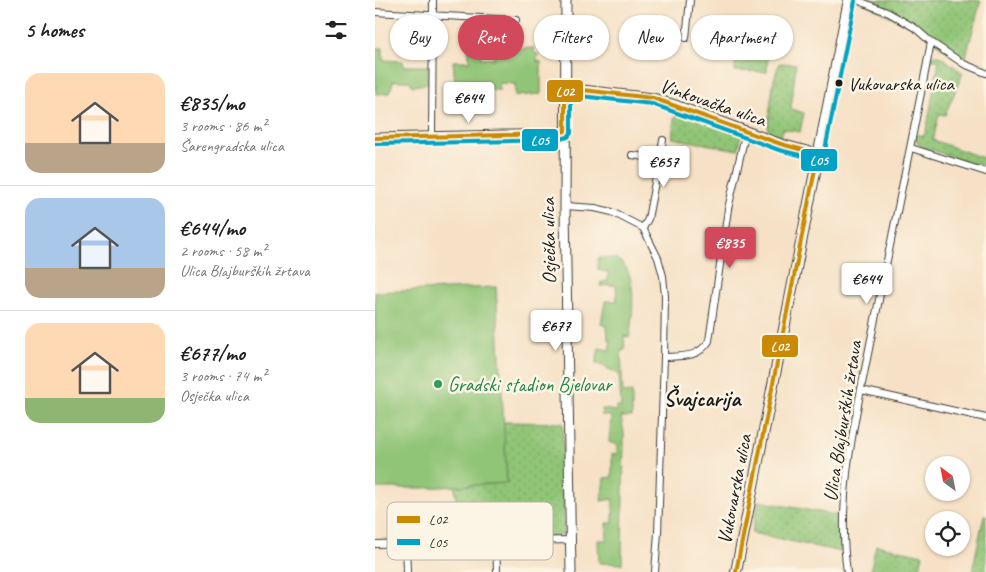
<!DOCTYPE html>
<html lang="en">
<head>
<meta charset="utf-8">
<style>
	body { margin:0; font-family:Caveat,sans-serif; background:#f2f2f2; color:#222; height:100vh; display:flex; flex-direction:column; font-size:19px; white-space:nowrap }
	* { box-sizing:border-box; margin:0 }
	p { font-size:16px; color:#767676 }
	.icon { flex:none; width:28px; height:28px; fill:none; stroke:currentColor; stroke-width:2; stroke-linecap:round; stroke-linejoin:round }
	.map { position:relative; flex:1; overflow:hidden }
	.details { display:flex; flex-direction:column; background:#fff; width:375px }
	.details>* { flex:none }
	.top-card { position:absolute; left:15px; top:15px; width:475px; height:45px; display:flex; gap:10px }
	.needle { width:32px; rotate:328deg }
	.fabs { position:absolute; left:550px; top:456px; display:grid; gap:10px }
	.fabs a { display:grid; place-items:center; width:45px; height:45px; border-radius:50%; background:#fff; box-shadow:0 1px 4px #0004; font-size:25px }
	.price { position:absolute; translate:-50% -42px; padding:0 11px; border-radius:5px; background:#fff; color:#222; font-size:16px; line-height:32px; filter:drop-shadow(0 1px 2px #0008) }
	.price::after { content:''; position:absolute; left:50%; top:30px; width:15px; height:11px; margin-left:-8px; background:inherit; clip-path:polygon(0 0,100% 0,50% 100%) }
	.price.current { background:#d1495b; color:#fff }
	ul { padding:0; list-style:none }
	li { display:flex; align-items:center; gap:15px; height:125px; padding:0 25px }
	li+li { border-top:1px solid #e0e0e0 }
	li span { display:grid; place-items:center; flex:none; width:140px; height:100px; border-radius:15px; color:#555 }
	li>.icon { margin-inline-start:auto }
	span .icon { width:60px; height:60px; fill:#fffc; stroke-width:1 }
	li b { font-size:21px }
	h2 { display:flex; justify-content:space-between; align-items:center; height:60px; padding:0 25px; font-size:21px }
	.chip { padding:0 18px; border-radius:22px; background:#fff; box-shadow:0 1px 4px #0004; font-size:18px; line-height:45px }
	.chip.current { background:#d1495b; color:#fff }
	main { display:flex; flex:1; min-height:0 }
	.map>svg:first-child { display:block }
	.grass { fill:url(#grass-dots); stroke:#567049 }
	.garden { fill:#90c476; stroke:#567049 }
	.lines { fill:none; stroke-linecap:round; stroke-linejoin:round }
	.street-casing { stroke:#3d3a36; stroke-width:8 }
	.secondary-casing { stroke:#3d3a36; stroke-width:11 }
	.primary-casing { stroke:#3d3a36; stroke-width:12 }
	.street { stroke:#fff; stroke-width:6 }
	.secondary { stroke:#fff; stroke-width:9 }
	.primary { stroke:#fff; stroke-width:10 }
	.bus-1-casing { stroke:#fcf5e5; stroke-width:8 }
	.bus-2-casing { stroke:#fcf5e5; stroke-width:8 }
	.bus-1 { stroke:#cb8a06; stroke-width:4 }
	.bus-2 { stroke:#01a2c5; stroke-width:4 }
	.bus-dot { fill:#1c1c1c; stroke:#fcf5e5; stroke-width:2 }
	.leisure-dot { fill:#2e9e5b; stroke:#fcf5e5; stroke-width:2 }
	.labels { text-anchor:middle; stroke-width:5; stroke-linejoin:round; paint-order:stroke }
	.bus-label { font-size:19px; fill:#1c1c1c; stroke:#fcf5e5; text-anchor:start }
	.street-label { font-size:20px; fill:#1c1c1c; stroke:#fcf5e5 }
	.leisure-label { font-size:20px; fill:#27864d; stroke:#fcf5e5; text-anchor:start }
	.quarter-label { font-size:22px; font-weight:bold; fill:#1c1c1c; stroke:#fcf5e5 }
	.key { fill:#fcf5e5; stroke:#b9b4a9; stroke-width:1 }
	.key-label { font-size:14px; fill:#1c1c1c }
	.line-badge { stroke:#fcf5e5; stroke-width:2 }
	.badge-label { font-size:14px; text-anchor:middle; font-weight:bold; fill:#fff }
</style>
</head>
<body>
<main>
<section class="details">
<h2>5 homes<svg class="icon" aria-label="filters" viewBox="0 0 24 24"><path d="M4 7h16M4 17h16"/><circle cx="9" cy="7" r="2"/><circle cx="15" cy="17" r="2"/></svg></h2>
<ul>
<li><span style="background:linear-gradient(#ffd9b3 70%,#b9a48a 0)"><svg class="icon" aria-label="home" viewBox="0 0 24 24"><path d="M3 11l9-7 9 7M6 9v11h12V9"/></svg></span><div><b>€835/mo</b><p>3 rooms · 86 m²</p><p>Šarengradska ulica</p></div></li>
<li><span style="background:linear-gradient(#a9c7e8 70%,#b9a48a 0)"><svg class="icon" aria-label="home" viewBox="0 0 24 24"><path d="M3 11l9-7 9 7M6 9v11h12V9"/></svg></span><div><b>€644/mo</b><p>2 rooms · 58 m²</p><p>Ulica Blajburških žrtava</p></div></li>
<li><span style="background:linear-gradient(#ffd9b3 75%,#8fb573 0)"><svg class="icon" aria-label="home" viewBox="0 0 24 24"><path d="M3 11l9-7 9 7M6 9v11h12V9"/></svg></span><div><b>€677/mo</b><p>3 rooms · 74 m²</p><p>Osječka ulica</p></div></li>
</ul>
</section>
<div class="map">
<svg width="611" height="572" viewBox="0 0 611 572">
	<defs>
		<pattern id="grass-dots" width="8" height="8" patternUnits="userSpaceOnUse" patternTransform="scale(1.25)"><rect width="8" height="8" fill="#90c476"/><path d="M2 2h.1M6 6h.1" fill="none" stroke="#7ca866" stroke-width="1.8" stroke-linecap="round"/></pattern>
	</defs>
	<rect width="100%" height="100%" fill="#fcf5e5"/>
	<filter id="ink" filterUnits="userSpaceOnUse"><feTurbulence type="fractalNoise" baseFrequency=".02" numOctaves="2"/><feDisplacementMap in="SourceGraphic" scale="10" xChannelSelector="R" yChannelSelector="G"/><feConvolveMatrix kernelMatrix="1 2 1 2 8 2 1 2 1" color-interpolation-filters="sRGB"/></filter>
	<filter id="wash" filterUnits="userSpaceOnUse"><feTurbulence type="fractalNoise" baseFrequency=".0096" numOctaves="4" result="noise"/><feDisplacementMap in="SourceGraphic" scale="20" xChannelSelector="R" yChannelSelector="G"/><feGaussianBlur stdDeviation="1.12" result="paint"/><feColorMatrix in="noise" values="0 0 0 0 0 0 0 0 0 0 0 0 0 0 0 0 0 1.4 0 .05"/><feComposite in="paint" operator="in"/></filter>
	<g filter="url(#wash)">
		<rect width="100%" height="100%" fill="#f6e1c6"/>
		<path class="grass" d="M482,0H606L589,64L540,28Z
			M361,52L393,53L392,72L360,71Z
			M561,55L568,58L588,73L570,115L564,114L558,140L611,159V168L547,147C542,144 540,140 541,134L549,136L552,126L564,61L556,59L557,56Z
			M404,63L421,64L416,109L429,113L425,132L408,129L406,138L392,133L398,83Z
			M300,112L367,133L363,150L297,138Z
			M128,422L188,423L189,534L184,536L83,537L80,486L132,483Z
			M383,501L466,516V552L377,533Z
			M609,515H611V572H597Z
			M501,545L548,555L544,572H495Z"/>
		<path class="garden" d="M0,48H8V60L28,61L29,66H53V84L37,86L35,81H18L15,93L1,94Z
			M159,48V53L163,54L162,62L166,61V94L140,96V84L124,83L125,90H111V113H102V92L81,94L78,61H95L93,50H105L106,58L119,59L118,49Z
			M223,258C229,258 237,257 243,260C264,271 257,316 255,335L254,337L249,336L250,350L246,351L248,393L257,392V417H246L249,433L247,564L224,563L223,540H232L231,523H238V499L226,501L229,478L237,477V454H242V445L234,442L236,416L226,415L227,409L241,411V407H246L244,374L221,363L224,348L234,350L236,340L233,339L232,326L226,324L230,301H242L241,285L225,286L226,282L233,281V272L223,270Z
			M121,287L132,483L49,488H0V292Z"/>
	</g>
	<g filter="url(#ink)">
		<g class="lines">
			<g class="street-casing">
				<path id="street" d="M482,0L514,13L540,28L556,42L589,64L611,73
					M0,12L141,20
					M311,38L315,0
					M57,137L58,0
					M536,148L611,172
					M257,155L283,159
					M190,206L220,208L237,212L268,228L283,258L288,276L290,296L289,357L283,533L280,572
					M268,228L273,219L288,140
					M289,357C308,356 323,358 334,341L353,209L371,131
					M486,390L611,418
					M121,540L122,572
					M31,543L32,572
					M0,544L196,540
					M472,572C461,494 481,416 496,339C516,240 537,141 556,42"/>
			</g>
			<g class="secondary-casing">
				<path id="secondary" d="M191,0L190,206L196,572
					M190,88L278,98L300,105L406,144L443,154
					M0,138L179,134L190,131"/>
			</g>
			<g class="primary-casing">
				<path id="primary" d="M361,572L474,0"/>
			</g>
			<use href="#street" class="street"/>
			<use href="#secondary" class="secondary"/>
			<use href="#primary" class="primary"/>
			<g class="bus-1-casing">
				<path id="bus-1" d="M0,138L179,134L190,131V88L278,98L406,144L443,154L361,572"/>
			</g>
			<g class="bus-2-casing">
				<path id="bus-2" d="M0,144L181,140L193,137L196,133V95L277,104L404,150L445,160L449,155L480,1"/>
			</g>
			<use href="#bus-1" class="bus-1"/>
			<use href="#bus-2" class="bus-2"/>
		</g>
	</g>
	<circle class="bus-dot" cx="464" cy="83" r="4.5"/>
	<circle class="leisure-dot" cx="63" cy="384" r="5"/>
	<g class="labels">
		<g class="bus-label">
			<text x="473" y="90">Vukovarska ulica</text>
		</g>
		<g class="street-label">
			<text transform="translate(338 102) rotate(19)" y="7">Vinkovačka ulica</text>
			<text transform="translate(173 241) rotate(-91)" y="7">Osječka ulica</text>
			<text transform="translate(467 421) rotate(-81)" y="7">Ulica Blajburških žrtava</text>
			<text transform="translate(359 489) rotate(-79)" y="7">Vukovarska ulica</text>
		</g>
		<g class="leisure-label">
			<text x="73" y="391">Gradski stadion Bjelovar</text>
		</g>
		<g class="quarter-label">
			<text x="327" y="406">Švajcarija</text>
		</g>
	</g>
	<rect x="12" y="502" width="166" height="58" rx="8" class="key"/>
	<rect x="22" y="516" width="23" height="7" fill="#cb8a06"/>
	<rect x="22" y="539" width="23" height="6" fill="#01a2c5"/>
	<g class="key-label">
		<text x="54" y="524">L02</text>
		<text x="54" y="547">L05</text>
	</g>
	<g class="line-badge">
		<rect x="171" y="79" width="38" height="24" rx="5" fill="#cb8a06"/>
		<rect x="146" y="128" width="38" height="24" rx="5" fill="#01a2c5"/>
		<rect x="425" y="148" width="38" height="24" rx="5" fill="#01a2c5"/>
		<rect x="386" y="334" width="38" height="24" rx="5" fill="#cb8a06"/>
	</g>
	<g class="badge-label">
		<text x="190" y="96">L02</text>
		<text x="165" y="145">L05</text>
		<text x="444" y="165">L05</text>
		<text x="405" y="351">L02</text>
	</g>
</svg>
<div class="fabs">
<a><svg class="needle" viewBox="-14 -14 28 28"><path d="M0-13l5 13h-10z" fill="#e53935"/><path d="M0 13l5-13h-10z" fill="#767676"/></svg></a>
<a><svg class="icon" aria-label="locate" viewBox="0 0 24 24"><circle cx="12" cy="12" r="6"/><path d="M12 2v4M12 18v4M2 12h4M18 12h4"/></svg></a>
</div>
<b class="price" style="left:94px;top:124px">€644</b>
<b class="price" style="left:289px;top:188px">€657</b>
<b class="price current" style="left:355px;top:269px">€835</b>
<b class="price" style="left:492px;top:305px">€644</b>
<b class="price" style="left:181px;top:352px">€677</b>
<div class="top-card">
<a class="chip">Buy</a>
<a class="chip current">Rent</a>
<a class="chip">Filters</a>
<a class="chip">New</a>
<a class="chip">Apartment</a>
</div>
</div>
</main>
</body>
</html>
